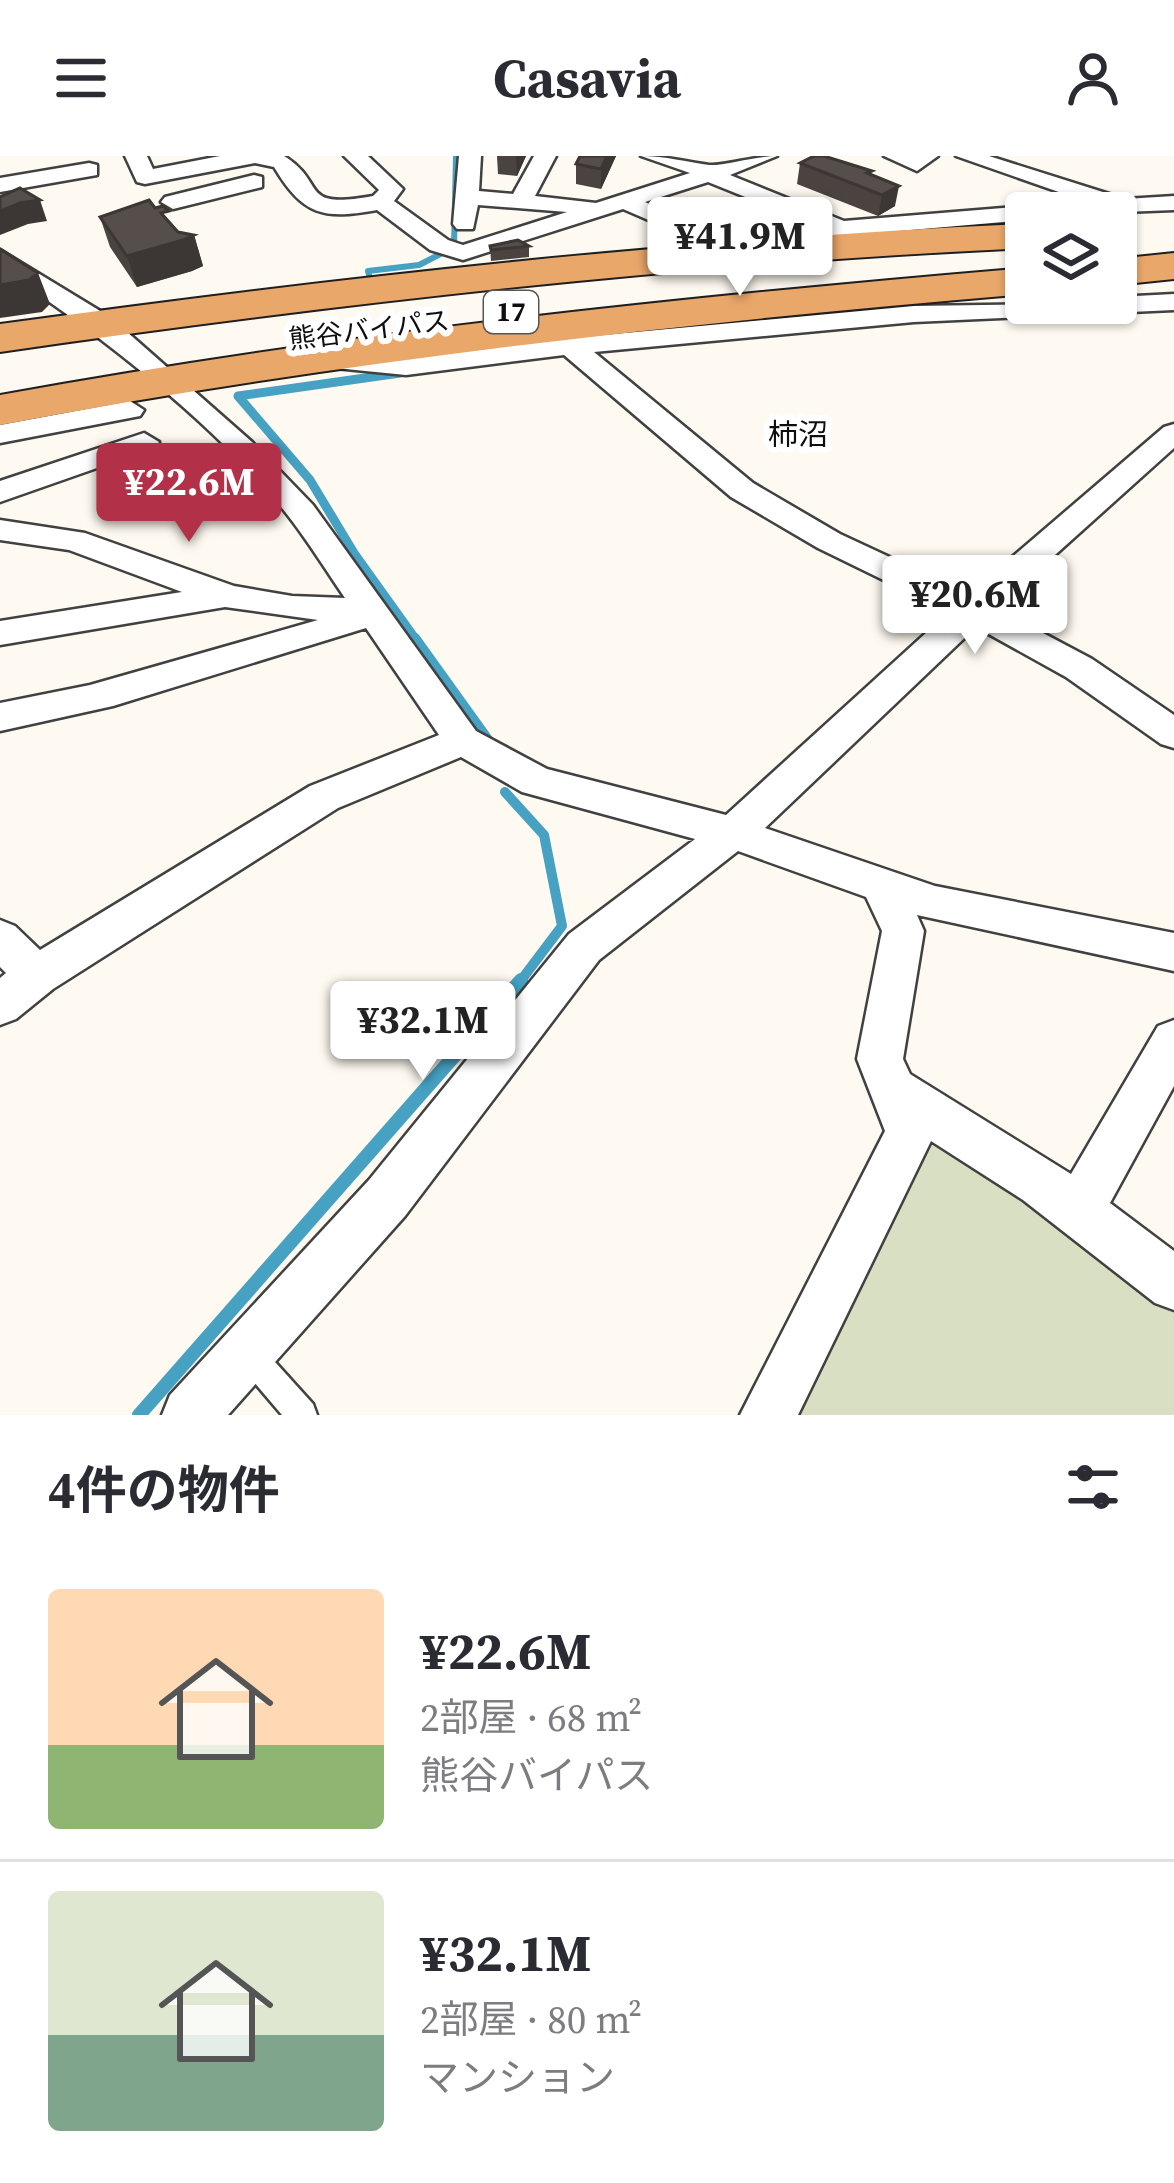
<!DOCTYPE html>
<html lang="ja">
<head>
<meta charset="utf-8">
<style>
	body { margin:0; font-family:"Source Serif 4","Noto Sans JP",serif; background:#f7f7f7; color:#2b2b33; height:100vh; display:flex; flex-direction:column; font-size:45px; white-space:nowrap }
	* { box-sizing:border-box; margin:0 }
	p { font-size:39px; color:#7c7c81 }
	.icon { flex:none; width:66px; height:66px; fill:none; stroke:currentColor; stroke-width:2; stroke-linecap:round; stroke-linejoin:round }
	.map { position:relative; height:1259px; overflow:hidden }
	.drawer { display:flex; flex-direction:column; background:#fff; flex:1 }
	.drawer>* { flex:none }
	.buttons { position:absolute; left:1005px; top:36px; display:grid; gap:24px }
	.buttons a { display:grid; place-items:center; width:132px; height:132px; border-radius:12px; background:#fff; box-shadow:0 3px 9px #0004; font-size:60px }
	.price { position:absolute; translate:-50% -102px; padding:0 27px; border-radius:12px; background:#fff; color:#222; font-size:39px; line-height:78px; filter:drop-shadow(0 3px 6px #0008) }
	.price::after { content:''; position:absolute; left:50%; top:72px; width:36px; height:27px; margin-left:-18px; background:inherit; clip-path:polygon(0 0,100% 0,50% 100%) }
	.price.on { background:#b33148; color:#fff }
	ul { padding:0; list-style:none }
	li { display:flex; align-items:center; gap:36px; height:300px; padding:0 48px }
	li+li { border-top:3px solid #e1e1e2 }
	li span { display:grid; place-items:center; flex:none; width:336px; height:240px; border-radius:12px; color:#555 }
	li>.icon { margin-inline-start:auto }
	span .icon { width:144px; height:144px; fill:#fffc; stroke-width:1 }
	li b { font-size:51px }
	h2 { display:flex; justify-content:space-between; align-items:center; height:144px; padding:0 48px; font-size:51px }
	header { display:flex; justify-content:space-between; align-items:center; height:156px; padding:0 48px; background:#fff; font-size:54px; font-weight:700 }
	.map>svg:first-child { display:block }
	.cemetery { fill:#d9dfc3 }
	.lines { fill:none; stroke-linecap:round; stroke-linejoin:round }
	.stream-far3 { stroke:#46a1c2; stroke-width:6 }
	.stream-far2 { stroke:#46a1c2; stroke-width:9 }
	.stream-far1 { stroke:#46a1c2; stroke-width:10 }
	.stream { stroke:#46a1c2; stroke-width:14 }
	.service-casing { stroke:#414141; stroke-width:5 }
	.minor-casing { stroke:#414141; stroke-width:5 }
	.trunk-casing { stroke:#1f1f1f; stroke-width:4 }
	.service { fill:#fff; fill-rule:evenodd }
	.minor { fill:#fff; fill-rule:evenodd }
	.trunk { fill:#eaa76a; fill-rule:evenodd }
	.wall { fill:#4a4340 }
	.shaded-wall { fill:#3c3734 }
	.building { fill:#564e4b; stroke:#3c3734; stroke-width:3 }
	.labels { text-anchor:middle; stroke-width:12; stroke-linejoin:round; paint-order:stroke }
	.shield { fill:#fff; stroke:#565656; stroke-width:3 }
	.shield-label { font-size:27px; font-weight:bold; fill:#0e0e0e }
	.far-street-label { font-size:27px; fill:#0e0e0e; stroke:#fff }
	.far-quarter-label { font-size:30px; fill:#0e0e0e; stroke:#fff }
</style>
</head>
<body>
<header><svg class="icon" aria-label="menu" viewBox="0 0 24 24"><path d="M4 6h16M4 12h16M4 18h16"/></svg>Casavia<svg class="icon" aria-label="person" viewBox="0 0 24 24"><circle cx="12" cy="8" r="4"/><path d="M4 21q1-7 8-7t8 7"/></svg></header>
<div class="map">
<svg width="1174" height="1259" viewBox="0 0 1174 1259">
	<rect width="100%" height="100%" fill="#fefaf1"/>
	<path class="cemetery" d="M929,972L1174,1146V1259H792Z"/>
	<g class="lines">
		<path class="stream-far3" d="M371,127L368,115L419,109L454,91L456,0"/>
		<path class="stream-far2" d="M400,217L238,240L310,324L354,397L417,485"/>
		<path class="stream-far1" d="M415,482L494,592
			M505,636L544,679L562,770L519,827"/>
		<path class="stream" d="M139,1259L521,824"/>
		<g class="service-casing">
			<path id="service" d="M247,1181L257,1186L313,1248L317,1259H282L237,1206L232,1196L237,1186Z"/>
		</g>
		<g class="minor-casing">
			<path id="minor" d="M125,0H147L153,13L220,0H284C328,27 297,54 373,40L379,34L344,0H368L403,33L394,45L448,84L463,89L567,56L478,49L473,73H457L453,68L459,0H481L479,35L513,38L534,0H556L535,40L596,47L690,17L641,0C666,0 686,6 709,9C723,10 756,0 777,0L730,19L844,65L1026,50L1038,57H1026V64L711,91L623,53L463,104L430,94L377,54C322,64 303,59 274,11L255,7L145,28L137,26ZM708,26L812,68L714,77L645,46Z
				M884,0H938L917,15Z
				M956,0H989L1125,43L1174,40V54L1098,57L1090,51L1093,48Z
				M89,7L97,9V19L0,36V22Z
				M254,19L262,21V31L173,53L161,46L165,41Z
				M0,94L110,161L252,286L313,349L476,575L547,613L726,659L949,456L818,392L731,341L564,199L406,219L325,211L315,209L311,203L315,197L406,203L508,188L914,150L1116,147V141L1174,138V154L914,166L594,196L753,327L840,378L969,438L1164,271L1174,268V292L996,452L1092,503L1174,559V592L1161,588L1066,521L976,471L765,672L935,730L1174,777V815L917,759L924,775L903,903L910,918L1071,1018L1158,870L1174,864V930L1110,1047L1174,1095V1154L1155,1147L1023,1044L931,985L798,1259H740L885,975L857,903L882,775L866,741L738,695L599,804L405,1060L228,1259H162L170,1239L369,1024L569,778L695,683L522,636L461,601L338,652L53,833L16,863L0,869V822L6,817L0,811V764L15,770L40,794L310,630L439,579L366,472L113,550L0,575V547L90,529L318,464L225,451L0,489V465L182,436L69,394L0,384V364L85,377L234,430L292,440L345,442C328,417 311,390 293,366C221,271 98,177 0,112Z
				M130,245L144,254L140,260L0,287V269Z
				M144,277L159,286L154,292L0,346V325Z"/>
		</g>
		<g class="trunk-casing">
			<path id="trunk" d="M1026,68V92C682,108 341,147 0,196V168C341,121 682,83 1026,68Z
				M1174,97V123L1116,129V103Z
				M1026,112V138C682,167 340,205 0,269V239C340,177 682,141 1026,112Z"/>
		</g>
		<use href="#service" class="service"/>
		<use href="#minor" class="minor"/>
		<use href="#trunk" class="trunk"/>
	</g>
	<path class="wall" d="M497,0H526L517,20L498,18Z
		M580,0H616L601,33L576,28V8Z
		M800,7L872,15L871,19L895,50L878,60L797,28Z
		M100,61L173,69L178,76L194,79L203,110L192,115L137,131L110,91Z
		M490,90H529V101L491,105Z"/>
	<path class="shaded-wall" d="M516,0H526L517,20Z
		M607,0H616L601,33V13Z
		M899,30L895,50L878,60L882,39Z
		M40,44L47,65L28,68L0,79V55L20,47Z
		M194,79L203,110L192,115L137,131L127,100Z
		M38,117L50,148L42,156L0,162V129Z"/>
	<path class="building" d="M580,0H607L601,13L576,8Z
		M814,0H824L872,15L867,17L899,30L882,39L800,7Z
		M20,32L40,44L20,47L0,55V41Z
		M149,44L155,52L163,50L169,55L161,57L178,76L194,79L183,84L127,100L100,61Z
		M518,84L529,90L491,94L490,90Z
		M0,93L38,117L29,124L0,129Z"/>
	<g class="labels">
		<rect class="shield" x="484" y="135" width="54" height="42" rx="9"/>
		<g class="shield-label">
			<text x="511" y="165">17</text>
		</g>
		<g class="far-street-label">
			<text transform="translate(369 174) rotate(-7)" y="9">熊谷バイパス</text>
		</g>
		<g class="far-quarter-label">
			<text x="798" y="289">柿沼</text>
		</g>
	</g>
</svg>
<div class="buttons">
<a><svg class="icon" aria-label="layers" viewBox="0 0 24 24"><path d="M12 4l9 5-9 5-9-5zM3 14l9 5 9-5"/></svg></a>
</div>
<b class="price" style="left:740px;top:143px">¥41.9M</b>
<b class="price on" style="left:189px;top:389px">¥22.6M</b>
<b class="price" style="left:975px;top:501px">¥20.6M</b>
<b class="price" style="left:423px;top:927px">¥32.1M</b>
</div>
<section class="drawer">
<h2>4件の物件<svg class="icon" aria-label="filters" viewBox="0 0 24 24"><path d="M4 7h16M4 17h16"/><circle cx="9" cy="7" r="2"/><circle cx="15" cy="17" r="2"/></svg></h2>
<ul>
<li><span style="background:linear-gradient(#ffd9b3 65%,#8fb573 0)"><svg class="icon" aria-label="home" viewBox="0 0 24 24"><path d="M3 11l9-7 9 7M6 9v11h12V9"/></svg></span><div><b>¥22.6M</b><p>2部屋 · 68 m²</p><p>熊谷バイパス</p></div></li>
<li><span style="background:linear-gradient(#dfe7d0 60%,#7fa58c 0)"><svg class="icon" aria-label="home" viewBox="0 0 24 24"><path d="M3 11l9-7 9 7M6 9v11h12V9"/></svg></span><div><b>¥32.1M</b><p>2部屋 · 80 m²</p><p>マンション</p></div></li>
</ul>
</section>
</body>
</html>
